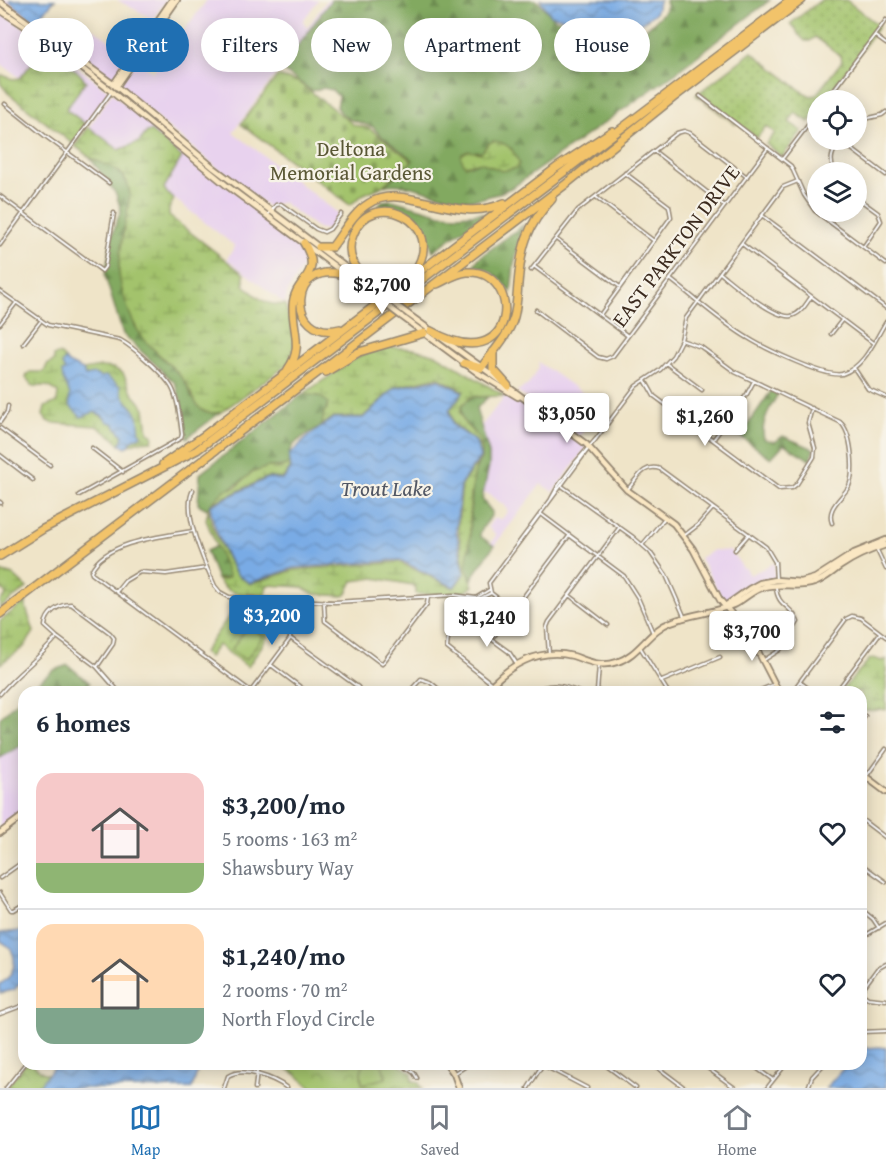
<!DOCTYPE html>
<html lang="en">
<head>
<meta charset="utf-8">
<style>
	body { margin:0; font-family:"Gentium Book Plus",serif; background:#f6f6f7; color:#1f2937; height:100vh; display:flex; flex-direction:column; font-size:22px; white-space:nowrap }
	* { box-sizing:border-box; margin:0 }
	p { font-size:20px; color:#747a83 }
	.icon { flex:none; width:33px; height:33px; fill:none; stroke:currentColor; stroke-width:2; stroke-linecap:round; stroke-linejoin:round }
	.map { position:relative; flex:1; overflow:hidden }
	.sheet { position:absolute; left:18px; top:686px; width:849px; height:384px; display:flex; flex-direction:column; background:#fff; border-radius:18px; box-shadow:0 3px 15px #0003 }
	.sheet>* { flex:none }
	.banner { position:absolute; left:18px; top:18px; width:850px; height:54px; display:flex; gap:12px }
	.tools { position:absolute; left:807px; top:90px; display:grid; gap:12px }
	.tools a { display:grid; place-items:center; width:60px; height:60px; border-radius:50%; background:#fff; box-shadow:0 3px 15px #0003; font-size:30px }
	.price { position:absolute; translate:-50% -51px; padding:0 14px; border-radius:6px; background:#fff; color:#222; font-size:20px; line-height:39px; filter:drop-shadow(0 2px 3px #0008) }
	.price::after { content:''; position:absolute; left:50%; top:36px; width:18px; height:14px; margin-left:-9px; background:inherit; clip-path:polygon(0 0,100% 0,50% 100%) }
	.price.current { background:#1f6fb2; color:#fff }
	ul { padding:0; list-style:none }
	li { display:flex; align-items:center; gap:18px; height:150px; padding:0 18px }
	li+li { border-top:2px solid #e0e1e3 }
	li span { display:grid; place-items:center; flex:none; width:168px; height:120px; border-radius:18px; color:#555 }
	li>.icon { margin-inline-start:auto }
	span .icon { width:72px; height:72px; fill:#fffc; stroke-width:1 }
	li b { font-size:26px }
	h2 { display:flex; justify-content:space-between; align-items:center; height:72px; padding:0 18px; font-size:26px }
	.tag { padding:0 21px; border-radius:27px; background:#fff; box-shadow:0 3px 15px #0003; font-size:21px; line-height:54px }
	.tag.current { background:#1f6fb2; color:#fff }
	.menu { display:flex; justify-content:space-around; align-items:center; height:84px; border-top:2px solid #e0e1e3; background:#fff; font-size:16px; color:#747a83 }
	.menu a { display:grid; justify-items:center; gap:3px }
	.menu .current { color:#1f6fb2 }
	.map>svg:first-child { display:block }
	.built { fill:#e8d2ee }
	.grass { fill:url(#grass-dots); stroke:#6f7645; stroke-width:1.5 }
	.forest { fill:url(#forest-firs); stroke:#5e6a3f; stroke-width:1.5; fill-rule:evenodd }
	.wetland { fill:url(#wetland-marsh); stroke:#6f7645; stroke-width:1.5 }
	.cemetery { fill:url(#cemetery-stones); stroke:#6f7645; stroke-width:1.5 }
	.park { fill:url(#park-crowns); stroke:#6f7645; stroke-width:1.5 }
	.pitch { fill:#a3c36c; stroke:#6f7645; stroke-width:1.5 }
	.water { fill:url(#water-waves); stroke:#5a6a82; stroke-width:1.5 }
	.lines { fill:none; stroke-linecap:round; stroke-linejoin:round }
	.street-casing { stroke:#958773; stroke-width:5 }
	.secondary-casing { stroke:#958773; stroke-width:8 }
	.highway-casing { stroke:#958773; stroke-width:10 }
	.street { stroke:#fff; stroke-width:2 }
	.secondary { stroke:#fae7c3; stroke-width:4.5 }
	.highway { stroke:#f2c36a; stroke-width:7 }
	.secondary-bridge-casing { stroke:#958773; stroke-width:8; stroke-linecap:butt }
	.secondary-bridge { stroke:#fae7c3; stroke-width:4.5 }
	.labels { text-anchor:middle; stroke-width:4.5; stroke-linejoin:round; paint-order:stroke }
	.park-label { font-size:21px; fill:#5a5835; stroke:#f7f3e8 }
	.street-label { font-size:21px; fill:#3b2a1e; stroke:#f7f3e8 }
	.water-label { font-size:22px; font-style:italic; fill:#515764; stroke:#f7f3e8 }
</style>
</head>
<body>
<div class="map">
<svg width="886" height="1088" viewBox="0 0 886 1088">
	<defs>
		<pattern id="grass-dots" width="8" height="8" patternUnits="userSpaceOnUse" patternTransform="scale(1.5)"><rect width="8" height="8" fill="#a3c36c"/><path d="M2 2h.1M6 6h.1" fill="none" stroke="#869f58" stroke-width="1.8" stroke-linecap="round"/></pattern>
		<pattern id="forest-firs" width="22" height="20" patternUnits="userSpaceOnUse" patternTransform="scale(1.5)"><rect width="22" height="20" fill="#82a960"/><path d="M5 1l3.5 6h-7zM16 11l3.5 6h-7z" fill="#6c8a4f"/></pattern>
		<pattern id="wetland-marsh" width="20" height="14" patternUnits="userSpaceOnUse" patternTransform="scale(1.5)"><rect width="20" height="14" fill="#a3c36c"/><path d="M1 5h8M5 5V1M11 12h8M15 12V8" fill="none" stroke="#869f58"/></pattern>
		<pattern id="cemetery-stones" width="16" height="16" patternUnits="userSpaceOnUse" patternTransform="scale(1.5)"><rect width="16" height="16" fill="#a3c36c"/><path d="M2 7V4a2 2 0 0 1 4 0v3zM10 15v-3a2 2 0 0 1 4 0v3z" fill="#869f58"/></pattern>
		<pattern id="park-crowns" width="20" height="18" patternUnits="userSpaceOnUse" patternTransform="scale(1.5)"><rect width="20" height="18" fill="#a3c36c"/><path d="M2 6a3 3 0 1 1 6 0M12 15a3 3 0 1 1 6 0" fill="none" stroke="#869f58"/></pattern>
		<pattern id="water-waves" width="16" height="10" patternUnits="userSpaceOnUse" patternTransform="scale(1.5)"><rect width="16" height="10" fill="#79abe5"/><path d="M0 5q4-4 8 0t8 0" fill="none" stroke="#648bb9"/></pattern>
	</defs>
	<rect width="100%" height="100%" fill="#f7f3e8"/>
	<filter id="ink" filterUnits="userSpaceOnUse"><feTurbulence type="fractalNoise" baseFrequency=".0167" numOctaves="2"/><feDisplacementMap in="SourceGraphic" scale="12" xChannelSelector="R" yChannelSelector="G"/><feConvolveMatrix kernelMatrix="1 2 1 2 8 2 1 2 1" color-interpolation-filters="sRGB"/></filter>
	<filter id="wash" filterUnits="userSpaceOnUse"><feTurbulence type="fractalNoise" baseFrequency=".008" numOctaves="4" result="noise"/><feDisplacementMap in="SourceGraphic" scale="24" xChannelSelector="R" yChannelSelector="G"/><feGaussianBlur stdDeviation="1.35" result="paint"/><feColorMatrix in="noise" values="0 0 0 0 0 0 0 0 0 0 0 0 0 0 0 0 0 1.4 0 .05"/><feComposite in="paint" operator="in"/></filter>
	<g filter="url(#wash)">
		<rect width="100%" height="100%" fill="#efe4c8"/>
		<path class="built" d="M0,0H10L9,2L20,11L75,51L93,28L131,57L113,82Z
			M117,0H166L153,19Z
			M207,0H318L303,21L307,28L327,0H331L233,132L339,214L327,230L317,228L282,202L276,204L271,209L231,179L118,86L137,61L153,72Z
			M0,11L39,38L110,92L87,125L66,109L44,48L20,78L0,63Z
			M112,93L270,220L305,256L303,266L288,291L285,304L227,259L235,246L167,193L164,188L166,182L182,157L151,131L147,132L139,142L119,150L89,127Z
			M538,362L593,400L603,404L579,437L517,391L528,385L539,367Z
			M509,395L523,401L587,447L553,492L541,484L494,546L491,544L496,535L488,527L489,525L493,519H502L508,511L504,505L487,493L483,494L489,466V453L482,425L505,396Z
			M714,550L731,551L743,568H746L750,575L774,563L775,579L748,588L725,604L700,558Z
			M24,744V813L0,832V758Z"/>
		<path class="grass" d="M821,0H846L879,26L825,100H818L817,110L809,122L795,113L789,122L802,131L782,157L766,144L775,133L766,126L757,138L701,94L699,97L736,125L696,95L752,52L803,92L811,96L816,95L842,61L841,56L815,37L810,41H805L798,34L796,29L790,24Z"/>
		<path class="forest" d="M331,0H462L471,4L482,0H536L556,20L564,21L587,30L614,36L644,31L664,12L666,7V0H770L675,73L513,187C498,194 480,201 463,200C441,198 402,179 384,186L413,160L379,134L373,127L349,119L341,113L337,107L339,97L332,90L324,88L312,91L281,69ZM511,148L519,163L491,167L481,162L472,165L476,151L481,153L484,151Z
			M90,158C111,166 127,171 130,194L119,269L121,283L135,326L159,355L182,377L190,390L191,397L213,414L221,412L187,438L181,401L175,383L123,334L105,276L112,235L121,210L116,194L109,184L110,182L104,177Z
			M392,200L441,214L458,215L483,213L478,219L433,251C421,219 412,210 378,206L382,201Z
			M523,225L514,264L511,292C501,278 491,269 474,265L479,258Z
			M771,391L778,394C770,408 760,422 764,439L775,442L783,436L814,449L810,460L784,444L771,458L740,436Z
			M303,394L319,396L328,402C326,410 324,417 322,425C307,436 285,442 289,464C282,468 278,466 270,467C258,468 213,498 207,509L198,504L200,474Z
			M471,397H488L476,409L489,453V466L482,499L492,512C490,523 480,525 480,536L494,546L474,574L472,580C470,577 467,572 466,568C464,558 470,545 470,536C471,515 471,496 474,475C476,466 482,458 482,449C481,428 457,429 462,405Z
			M217,546L230,577L217,579L206,551Z
			M68,665L90,683L83,691H65L60,686L57,688L56,691H27L54,670Z
			M24,694V744L0,758V718Z"/>
		<path class="wetland" d="M44,48L78,72L86,81L66,109L87,125L73,144L8,93L0,83V76L2,75L13,79L20,78Z
			M89,127L119,150L139,142L147,132L151,131L182,157L164,188L167,193L174,199L169,209V216L244,274V285C258,297 265,307 285,304C290,326 303,346 286,366L221,412C192,418 195,392 181,377C167,359 145,346 135,325C128,312 118,282 119,268C120,243 127,218 130,194C126,167 111,169 91,158C85,155 80,149 75,146Z
			M493,141C507,142 514,150 519,163L517,168L502,171L481,162L465,166L461,158L462,154L468,151L481,153L488,144Z
			M389,347L414,349L437,355L505,396L471,397L462,405L460,412L465,424L479,438L482,449L481,459L476,465L470,501V537L466,567L473,586C462,599 432,594 416,594V588L413,585L374,578L353,581L346,595L343,596L314,594L301,587L267,585L265,595C246,594 228,597 217,579L223,580L229,577L206,520L209,506C206,520 227,559 235,572C238,577 245,580 250,584L294,570L399,562L454,588L465,573L458,527L462,484L481,457L477,442L454,424L450,410L464,391L438,377L395,387L363,417H334L322,425L324,412L327,409L328,402L319,396L303,394L361,355Z
			M57,354L61,355L65,359L62,364L65,371L63,373V378L70,394C67,412 74,402 79,415L94,412L98,414L113,423L123,436L120,445L114,438L96,426L53,423L47,421L43,415L45,407L57,402L58,393C50,385 44,385 34,387L26,378L27,375L30,372H44L47,365L54,361V356Z
			M101,367L113,368L123,373L133,394L145,408L148,432L153,435L152,441L137,442L130,445L131,441L139,437L140,433C136,426 138,417 134,410C129,400 121,404 120,386L105,377H101L97,375L86,377L83,370Z
			M289,464L290,469L282,479L268,477L212,503L225,490L236,487L251,473L269,467L279,468Z
			M0,571L13,575L27,588L0,608V601L6,595L3,589L0,590Z
			M26,601V608L34,632L24,647L0,664V621Z
			M873,658L882,661L886,659V710L881,709C874,712 868,709 861,711V692L841,691L870,659Z"/>
		<path class="cemetery" d="M277,76L298,82L354,125L369,128L412,161L381,187L364,194L350,205L241,124Z"/>
		<path class="park" d="M229,616L269,622L267,638L248,667L218,645L209,657L203,653Z
			M25,1064H32L42,1072L48,1074L37,1088H6Z
			M272,1064H399L412,1073V1081L418,1082L422,1088H311C299,1076 289,1066 272,1066Z"/>
		<path class="pitch" d="M249,625L263,636L246,660L231,650Z
			M363,1064H382L386,1078L362,1084L361,1072Z"/>
		<path class="water" d="M10,0H55L35,22L9,1Z
			M540,0H660L655,13L629,32L614,33L551,15Z
			M65,359L68,363L83,370L85,376L94,374L101,377L105,376L120,386C121,401 133,404 137,415C140,422 138,429 141,435L131,441L130,445L126,447L120,445L123,436L113,423L108,422L102,415L94,412L81,417C71,406 68,408 70,394L63,379L62,372L65,371L62,364Z
			M438,379L463,392L449,410L453,425L476,442L480,457L461,483L456,529L464,573L454,587L400,560L294,568L250,583C246,580 241,578 238,575C230,566 208,516 211,505L268,478L283,480L291,469L289,455L310,435L334,418H363L395,388Z
			M24,928V979L14,990L0,993V984C18,974 20,950 0,941V933L20,931Z
			M879,1047L886,1048V1088H826L847,1064H861V1052L866,1048Z
			M56,1064H200L192,1088H37Z"/>
	</g>
	<g filter="url(#ink)">
		<g class="lines">
			<g class="street-casing">
				<path id="street" d="M875,36L886,44
					M700,96L791,166L804,195L815,211L886,264
					M826,100L886,20
					M5,104L45,136L109,183
					M856,121L882,115L886,112
					M841,141L886,175
					M654,151L725,206
					M783,158L818,112
					M834,172C829,158 832,152 841,140
					M0,196L102,271L105,267L114,213
					M596,197L654,241
					M856,197L878,213L881,221L864,246
					M267,216L276,205L281,204L316,229L324,232L330,229L341,214
					M763,216L886,308
					M556,239L620,287
					M742,244L873,343
					M0,245L112,91
					M535,267L628,336
					M531,270L578,210L677,133L684,131L690,133L747,177
					M720,273C734,284 774,319 791,316C801,314 806,304 811,297
					M670,279C696,299 721,322 748,338C764,348 826,378 842,374C865,367 875,339 886,322
					M0,291L48,325L120,340C132,346 165,375 172,388C179,401 180,420 182,434L181,438L79,495
					M536,310L598,357L606,359L613,356L768,148
					M600,315L671,217L669,206L625,173
					M0,324L16,303
					M831,334L842,320
					M681,340L701,347L735,372L840,422C852,432 855,471 849,486C843,498 826,507 832,523
					M23,344L40,322
					M667,364L702,390
					M854,368L868,389L886,397
					M645,380L654,396L779,489L792,488L797,484L814,457L815,448L808,423L812,408
					M0,422L7,412L8,406
					M0,428L50,465
					M713,440L747,394L754,381
					M92,448L123,472
					M0,455L33,480
					M562,486L633,537L650,552L666,575L684,616
					M628,489C637,479 644,463 660,469L766,547L775,562L776,581
					M193,490C181,512 205,564 215,586L220,592L229,597L335,602L453,595L476,598L489,590
					M551,499L558,486L575,463L596,439L636,386L660,370L673,356L681,340L686,318L783,187L798,181
					M0,502L1,503
					M541,514L624,576L638,598L653,633
					M193,531C164,536 105,541 91,571L92,574L252,692
					M685,535L698,525L713,508
					M643,544L664,519
					M735,550L749,534
					M877,550L886,569
					M116,592L125,581L140,572L166,574L207,568
					M569,595L608,625
					M460,596L473,602L491,593
					M324,601L325,621L382,664L427,604L428,597
					M513,610L491,593L489,583L589,448
					M495,635L569,536
					M290,638L358,687L360,692
					M640,647L668,692
					M549,654L547,627L549,622L619,528
					M764,660L780,650L798,622C792,605 777,607 776,587
					M271,665L307,692
					M97,667L113,644L114,638L110,633L71,604C59,604 46,613 45,626L57,637L97,667L119,692
					M662,681L720,657
					M800,682L813,692
					M491,683L447,648L448,638L458,625L468,622L509,652L517,664
					M251,691L290,639L292,600
					M57,692L60,688L63,692
					M409,692L421,679L430,682L442,692
					M533,692C549,682 563,685 579,692
					M597,692L599,665
					M756,692L775,684
					M792,692L846,619L852,616L861,618L886,637
					M836,692L880,633
					M0,694C17,673 40,658 57,637
					M861,722L865,716
					M861,784L886,749
					M861,819L886,838
					M861,864L886,882
					M0,878L24,861
					M0,893L11,910H14L24,904
					M861,909L873,919L879,928
					M861,938L886,923
					M861,991L877,969L886,964
					M861,993L868,998L886,1000
					M0,1014L24,1005
					M861,1032L886,1031
					M401,1064L414,1073L417,1078
					M541,1064L587,1088
					M604,1064L636,1088
					M653,1064L685,1088
					M702,1064L735,1088
					M751,1064L773,1080
					M454,1074L469,1064
					M6,1088L25,1064
					M224,1088L228,1076C243,1066 274,1078 287,1088
					M255,1088L258,1064
					M528,1088L543,1064
					M767,1088L786,1064
					M808,1088L812,1077L824,1064"/>
			</g>
			<g class="secondary-casing">
				<path id="secondary" d="M0,2L117,87L214,168L364,281
					M0,10L40,36L106,87L226,185L376,297
					M113,85L172,0
					M116,87L177,0
					M408,314L501,381
					M401,316L478,373L518,397
					M507,386L586,444L627,490L674,524L693,549L720,600L750,636L779,692
					M725,606L749,589L760,583L776,580L801,582L815,578L854,553L886,540
					M485,692C507,666 538,647 573,656C588,661 601,668 617,662C639,655 649,630 671,622C691,614 713,613 733,605C744,600 752,590 764,587C781,582 797,589 814,583C824,580 832,572 841,566C855,556 870,550 886,545
					M861,773L886,792
					M0,833L24,815
					M447,1064L454,1074L459,1088"/>
			</g>
			<g class="highway-casing">
				<path id="highway" d="M319,247H332C343,233 353,213 368,204C404,180 455,226 504,203
					M380,293C371,284 359,274 353,262C349,253 349,244 353,235C371,185 450,222 414,272
					M340,329C287,343 285,253 350,277
					M431,331C520,381 524,268 467,272C456,273 446,280 437,284
					M493,352V369L508,386
					M464,363L481,368C492,353 509,335 514,317C517,306 517,295 518,284C521,248 526,226 552,199
					M288,369C304,348 292,329 293,306C294,277 325,277 304,243
					M326,372L359,352L424,333
					M163,464L206,434L556,168L612,131
					M0,556L43,529L197,450L791,0
					M0,614L566,184L673,98L802,0"/>
			</g>
			<use href="#street" class="street"/>
			<use href="#secondary" class="secondary"/>
			<use href="#highway" class="highway"/>
			<g class="secondary-bridge-casing">
				<path id="secondary-bridge" d="M380,293L408,314
					M376,297L401,316"/>
			</g>
			<use href="#secondary-bridge" class="secondary-bridge"/>
		</g>
	</g>
	<g class="labels">
		<g class="park-label">
			<text x="351" y="156">Deltona<tspan x="351" dy="24">Memorial Gardens</tspan></text>
		</g>
		<g class="street-label">
			<text transform="translate(676 246) rotate(-53)" y="7">EAST PARKTON DRIVE</text>
		</g>
		<g class="water-label">
			<text x="386" y="496">Trout Lake</text>
		</g>
	</g>
</svg>
<div class="tools">
<a><svg class="icon" aria-label="locate" viewBox="0 0 24 24"><circle cx="12" cy="12" r="6"/><path d="M12 2v4M12 18v4M2 12h4M18 12h4"/></svg></a>
<a><svg class="icon" aria-label="layers" viewBox="0 0 24 24"><path d="M12 4l9 5-9 5-9-5zM3 14l9 5 9-5"/></svg></a>
</div>
<b class="price" style="left:382px;top:315px">$2,700</b>
<b class="price" style="left:567px;top:444px">$3,050</b>
<b class="price" style="left:705px;top:447px">$1,260</b>
<b class="price current" style="left:272px;top:646px">$3,200</b>
<b class="price" style="left:487px;top:648px">$1,240</b>
<b class="price" style="left:752px;top:662px">$3,700</b>
<div class="banner">
<a class="tag">Buy</a>
<a class="tag current">Rent</a>
<a class="tag">Filters</a>
<a class="tag">New</a>
<a class="tag">Apartment</a>
<a class="tag">House</a>
</div>
<section class="sheet">
<h2>6 homes<svg class="icon" aria-label="filters" viewBox="0 0 24 24"><path d="M4 7h16M4 17h16"/><circle cx="9" cy="7" r="2"/><circle cx="15" cy="17" r="2"/></svg></h2>
<ul>
<li><span style="background:linear-gradient(#f6c9c9 75%,#8fb573 0)"><svg class="icon" aria-label="home" viewBox="0 0 24 24"><path d="M3 11l9-7 9 7M6 9v11h12V9"/></svg></span><div><b>$3,200/mo</b><p>5 rooms · 163 m²</p><p>Shawsbury Way</p></div><svg class="icon" aria-label="heart" viewBox="0 0 24 24"><path d="M12 20l-8-8c-3-5 5-10 8-4 3-6 11-1 8 4z"/></svg></li>
<li><span style="background:linear-gradient(#ffd9b3 70%,#7fa58c 0)"><svg class="icon" aria-label="home" viewBox="0 0 24 24"><path d="M3 11l9-7 9 7M6 9v11h12V9"/></svg></span><div><b>$1,240/mo</b><p>2 rooms · 70 m²</p><p>North Floyd Circle</p></div><svg class="icon" aria-label="heart" viewBox="0 0 24 24"><path d="M12 20l-8-8c-3-5 5-10 8-4 3-6 11-1 8 4z"/></svg></li>
</ul>
</section>
</div>
<nav class="menu">
<a class="current"><svg class="icon" aria-label="map" viewBox="0 0 24 24"><path d="M3 6l6-2 6 2 6-2v14l-6 2-6-2-6 2zM9 4v14M15 6v14"/></svg>Map</a>
<a><svg class="icon" aria-label="saved" viewBox="0 0 24 24"><path d="M7 4h10v16l-5-4-5 4z"/></svg>Saved</a>
<a><svg class="icon" aria-label="home" viewBox="0 0 24 24"><path d="M3 11l9-7 9 7M6 9v11h12V9"/></svg>Home</a>
</nav>
</body>
</html>
